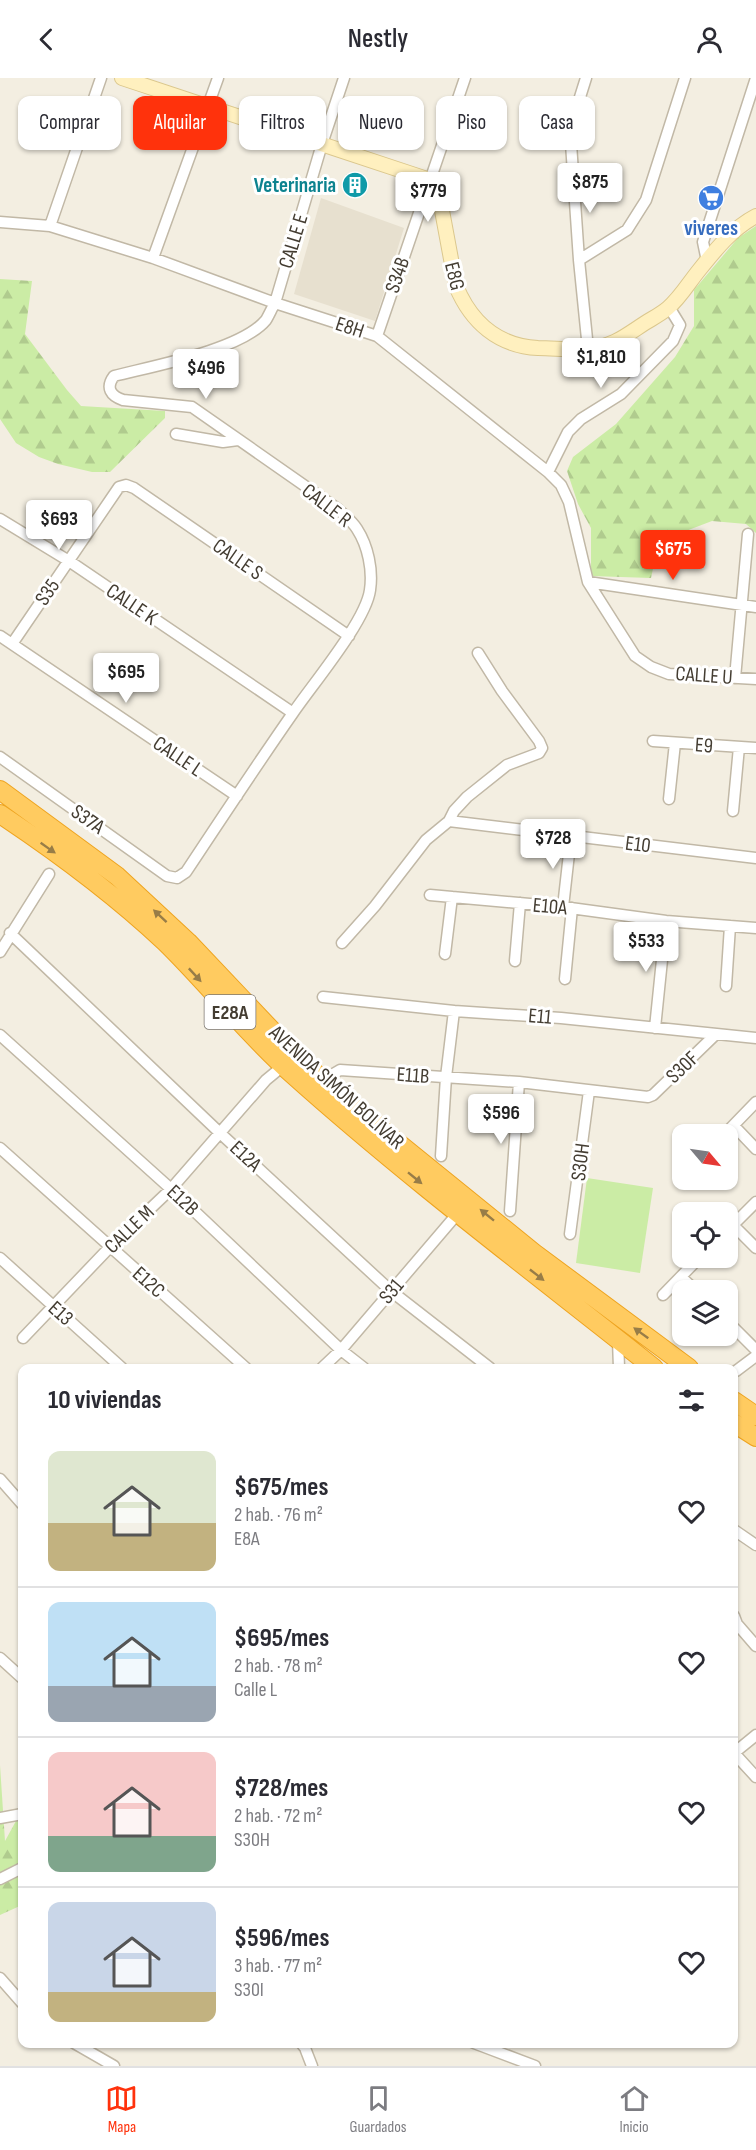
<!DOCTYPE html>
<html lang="es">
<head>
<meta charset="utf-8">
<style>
	body { margin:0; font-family:"Sofia Sans Condensed",sans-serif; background:#f2f2f3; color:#2b2b33; height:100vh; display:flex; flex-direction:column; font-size:22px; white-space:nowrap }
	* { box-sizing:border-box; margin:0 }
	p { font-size:20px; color:#7c7c81 }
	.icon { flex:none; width:33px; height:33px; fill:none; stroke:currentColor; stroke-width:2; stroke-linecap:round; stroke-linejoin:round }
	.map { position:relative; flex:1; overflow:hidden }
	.drawer { position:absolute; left:18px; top:1286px; width:720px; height:684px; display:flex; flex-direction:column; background:#fff; border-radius:12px; box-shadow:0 2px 4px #0004 }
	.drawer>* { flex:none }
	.hud { position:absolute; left:18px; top:18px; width:720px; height:54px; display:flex; gap:12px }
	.needle { width:39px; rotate:119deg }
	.tools { position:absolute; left:672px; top:1046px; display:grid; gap:12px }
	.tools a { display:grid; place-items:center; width:66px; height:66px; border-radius:12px; background:#fff; box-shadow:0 2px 4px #0004; font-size:30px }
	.price { position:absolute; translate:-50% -51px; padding:0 14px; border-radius:6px; background:#fff; color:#222; font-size:20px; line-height:39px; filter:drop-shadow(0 2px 3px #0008) }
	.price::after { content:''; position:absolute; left:50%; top:36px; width:18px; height:14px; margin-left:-9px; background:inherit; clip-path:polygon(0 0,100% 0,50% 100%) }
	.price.on { background:#ff320c; color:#fff }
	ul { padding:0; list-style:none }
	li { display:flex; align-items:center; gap:18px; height:150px; padding:0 30px }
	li+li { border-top:2px solid #e1e1e2 }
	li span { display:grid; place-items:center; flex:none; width:168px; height:120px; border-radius:12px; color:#555 }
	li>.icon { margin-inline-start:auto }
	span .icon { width:72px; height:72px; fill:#fffc; stroke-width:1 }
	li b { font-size:26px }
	h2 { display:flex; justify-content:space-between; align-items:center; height:72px; padding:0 30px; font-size:26px }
	.tag { padding:0 21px; border-radius:12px; background:#fff; box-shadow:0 2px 4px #0004; font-size:21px; line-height:54px }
	.tag.on { background:#ff320c; color:#fff }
	header { display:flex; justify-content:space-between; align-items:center; height:78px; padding:0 30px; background:#fff; font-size:27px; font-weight:600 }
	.tabs { display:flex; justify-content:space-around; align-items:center; height:84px; border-top:2px solid #e1e1e2; background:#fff; font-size:16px; color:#7c7c81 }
	.tabs a { display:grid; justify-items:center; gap:3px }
	.tabs .on { color:#ff320c }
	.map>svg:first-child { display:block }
	.residential { fill:#e7e0cf }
	.green { fill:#cbeca5 }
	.forest { fill:url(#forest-firs) }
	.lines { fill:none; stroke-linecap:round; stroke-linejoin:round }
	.street-casing { stroke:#c1b8a6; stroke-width:13 }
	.secondary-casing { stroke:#dbc78d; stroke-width:16 }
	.highway-casing { stroke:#eea420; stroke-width:20 }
	.street { stroke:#fff; stroke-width:10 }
	.secondary { stroke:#fff0bf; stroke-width:14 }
	.highway { stroke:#ffcb60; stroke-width:18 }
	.oneway { fill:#987d47 }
	.labels { text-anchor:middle; stroke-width:6; stroke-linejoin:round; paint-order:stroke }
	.shield { fill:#fff; stroke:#7c7770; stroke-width:1.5 }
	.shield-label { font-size:20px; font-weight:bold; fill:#443d32 }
	.culture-label { font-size:21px; font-weight:bold; fill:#0d838f; stroke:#fff; text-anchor:end }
	.shop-label { font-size:21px; font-weight:bold; fill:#366cbe; stroke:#fff }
	.street-label { font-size:21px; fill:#443d32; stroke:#fff }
</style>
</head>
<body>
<header><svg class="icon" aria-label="back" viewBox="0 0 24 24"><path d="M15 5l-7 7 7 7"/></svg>Nestly<svg class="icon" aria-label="person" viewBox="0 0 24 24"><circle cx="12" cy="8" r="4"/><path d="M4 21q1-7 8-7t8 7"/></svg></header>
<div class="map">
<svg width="756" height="1988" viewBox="0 0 756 1988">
	<defs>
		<pattern id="forest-firs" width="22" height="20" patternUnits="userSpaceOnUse" patternTransform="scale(1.5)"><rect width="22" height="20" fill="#cbeca5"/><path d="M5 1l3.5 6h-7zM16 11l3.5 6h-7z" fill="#b0cb8e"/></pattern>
	</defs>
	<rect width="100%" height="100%" fill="#f3eee1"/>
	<path class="residential" d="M321,120L404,150L375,243L294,216Z"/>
	<path class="green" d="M587,1100L653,1110L640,1195L576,1185Z"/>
	<path class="forest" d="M756,148V455L746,446L712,443L678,456L657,472L651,500L591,498V450L578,426L567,393L573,379L616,346L675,279L694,248V212L738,160Z
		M0,201L32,203L25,256L67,312L81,328L165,333V340L110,394H92L58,386L39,379L16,365L0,341Z
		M0,1687L5,1763L22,1732V1827L0,1837Z"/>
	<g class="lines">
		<g class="street-casing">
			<path id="street" d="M586,0L570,51L579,182L588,271
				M0,144L50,148L153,180L275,225L377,258L548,394L561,407L569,424L588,504L635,578L651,589L669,596L756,601
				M50,148L101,0
				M153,180L218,0
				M579,182L627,152L646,122L685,0
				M707,183L703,164L756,0
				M377,258L465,0
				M176,356L223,364L238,362
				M548,394L568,354L581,341L621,316L673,263L680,247L669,229
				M0,441L69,483L293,635
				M588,504L756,529
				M0,558L237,718
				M12,566L119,409L126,407L134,410L349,558
				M735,600L748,456
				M653,663L756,670
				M0,679L167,798L177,800L186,794C221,741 256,688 293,635C312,607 366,543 370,512C373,492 368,468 357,451C352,443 344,437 338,431L192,329L123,322C111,318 105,310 114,298C153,288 241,272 266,242C269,237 272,230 275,225L322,66L344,0
				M669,721L675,665
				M733,733L739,669
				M449,743L756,780
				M430,817L563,829L666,843L756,850
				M563,829L571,758
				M10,855L220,1055L391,1213L490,1290
				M342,865L375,828L426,762L449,743L454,733L467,719L507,687L539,675L542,670L539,663L502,613L478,575
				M0,874L49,796
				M445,876L452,819
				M515,883L520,825
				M565,901L572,830
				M726,908L730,848
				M323,919L454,933L561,940L756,960
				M655,950L666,843
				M0,957L171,1111L341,1272L364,1290
				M323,1002L340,992L519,1004L648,1019L653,1017L715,957
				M734,1048L756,1071
				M725,1056L756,1024
				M0,1070L246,1290
				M441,1078L446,999L454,933
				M510,1133L519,1004
				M733,1147L756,1170
				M679,1150L682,1153
				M728,1152L756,1124
				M570,1156L589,1013
				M0,1180L122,1290
				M681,1199L695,1212
				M663,1217L700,1179
				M728,1244L756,1272
				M23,1260L110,1169L171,1111L266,1002L283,988
				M618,1262L619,1290
				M322,1290L341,1272L458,1135
				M736,1293L756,1278
				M0,1401L22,1426
				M734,1452L756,1467
				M734,1538L737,1546L756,1568
				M0,1580L22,1600
				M734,1675L756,1699
				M734,1675L756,1657
				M0,1740L22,1736
				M0,1801L22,1790
				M0,1900L22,1925
				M74,1965L114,1988
				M301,1965L305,1970L312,1988
				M474,1965L535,1988"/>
		</g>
		<g class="secondary-casing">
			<path id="secondary" d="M122,0L430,102L438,111L456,208C471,244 498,268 538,270C554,270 572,273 588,271C614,268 625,258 645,245C653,240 661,236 668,230C680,220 690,203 700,191C716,171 733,150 756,138"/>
		</g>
		<g class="highway-casing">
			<path id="highway" d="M0,712L117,798L188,864L299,981L355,1030L534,1175L689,1290
				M0,736C57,774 115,817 165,864C208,906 246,955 291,995C407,1099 532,1193 654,1290
				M734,1323L756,1338
				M734,1345L756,1359"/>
		</g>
		<use href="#street" class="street"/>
		<use href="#secondary" class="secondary"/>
		<use href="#highway" class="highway"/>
	</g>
	<defs><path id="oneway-solid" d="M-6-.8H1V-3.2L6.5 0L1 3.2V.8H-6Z" transform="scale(1.5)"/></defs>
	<g class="oneway">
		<use href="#oneway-solid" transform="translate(48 770) rotate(35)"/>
		<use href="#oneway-solid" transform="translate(160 838) rotate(-137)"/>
		<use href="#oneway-solid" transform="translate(195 897) rotate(47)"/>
		<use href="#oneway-solid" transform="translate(415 1100) rotate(39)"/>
		<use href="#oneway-solid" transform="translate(487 1137) rotate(-141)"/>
		<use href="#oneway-solid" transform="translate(537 1197) rotate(38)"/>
		<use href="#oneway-solid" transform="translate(641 1255) rotate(-144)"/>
	</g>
	<defs>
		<g id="building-disc" transform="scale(1.35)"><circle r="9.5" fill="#0f9aa8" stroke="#fff"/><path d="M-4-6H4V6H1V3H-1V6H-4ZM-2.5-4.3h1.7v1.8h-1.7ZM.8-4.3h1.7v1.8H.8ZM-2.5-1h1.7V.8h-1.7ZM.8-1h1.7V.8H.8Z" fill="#fff"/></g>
		<g id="supermarket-disc" transform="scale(1.35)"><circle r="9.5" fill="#3f7fe0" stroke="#fff"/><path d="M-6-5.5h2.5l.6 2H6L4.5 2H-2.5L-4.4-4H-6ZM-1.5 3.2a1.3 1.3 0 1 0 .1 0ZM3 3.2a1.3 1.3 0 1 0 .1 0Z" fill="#fff"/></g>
	</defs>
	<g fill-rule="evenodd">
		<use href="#building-disc" x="355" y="107"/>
		<use href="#supermarket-disc" x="711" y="120"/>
	</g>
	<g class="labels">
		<rect class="shield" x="204.5" y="917" width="51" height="34" rx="4.5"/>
		<g class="shield-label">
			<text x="230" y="941">E28A</text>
		</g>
		<g class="culture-label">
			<text x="336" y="114">Veterinaria</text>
		</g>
		<g class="shop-label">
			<text x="711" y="157">viveres</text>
		</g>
		<g class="street-label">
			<text transform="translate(293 163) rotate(-73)" y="7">CALLE E</text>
			<text transform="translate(397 197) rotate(-71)" y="7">S34B</text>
			<text transform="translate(455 198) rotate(76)" y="7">E8G</text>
			<text transform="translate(350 249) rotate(18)" y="7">E8H</text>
			<text transform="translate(327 427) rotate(38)" y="7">CALLE R</text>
			<text transform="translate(238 481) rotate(35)" y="7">CALLE S</text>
			<text transform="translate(47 514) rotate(-56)" y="7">S35</text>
			<text transform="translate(132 526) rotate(34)" y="7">CALLE K</text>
			<text transform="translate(704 597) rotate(4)" y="7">CALLE U</text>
			<text transform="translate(704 667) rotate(4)" y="7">E9</text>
			<text transform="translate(178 678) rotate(34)" y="7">CALLE L</text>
			<text transform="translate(88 741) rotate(35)" y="7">S37A</text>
			<text transform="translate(638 766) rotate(7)" y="7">E10</text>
			<text transform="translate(550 828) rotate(5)" y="7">E10A</text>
			<text transform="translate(540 938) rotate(5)" y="7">E11</text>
			<text transform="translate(682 989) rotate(-44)" y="7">S30F</text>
			<text transform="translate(413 997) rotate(4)" y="7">E11B</text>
			<text transform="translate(337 1009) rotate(42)" y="7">AVENIDA SIMÓN BOLÍVAR</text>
			<text transform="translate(246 1078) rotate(43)" y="7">E12A</text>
			<text transform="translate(580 1084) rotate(-83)" y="7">S30H</text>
			<text transform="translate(183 1122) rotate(43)" y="7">E12B</text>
			<text transform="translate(129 1151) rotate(-44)" y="7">CALLE M</text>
			<text transform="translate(149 1204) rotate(42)" y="7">E12C</text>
			<text transform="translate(391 1213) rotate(-50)" y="7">S31</text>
			<text transform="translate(61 1235) rotate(42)" y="7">E13</text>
		</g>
	</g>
</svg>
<div class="tools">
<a><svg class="needle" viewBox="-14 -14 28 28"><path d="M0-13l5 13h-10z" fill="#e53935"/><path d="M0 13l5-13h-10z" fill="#7c7c81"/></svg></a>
<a><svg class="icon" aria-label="locate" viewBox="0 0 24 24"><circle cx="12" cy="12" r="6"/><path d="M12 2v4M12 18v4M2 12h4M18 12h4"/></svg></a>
<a><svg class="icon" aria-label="layers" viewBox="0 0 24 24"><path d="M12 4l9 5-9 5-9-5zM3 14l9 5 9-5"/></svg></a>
</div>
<b class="price" style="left:590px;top:136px">$875</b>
<b class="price" style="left:428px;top:145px">$779</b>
<b class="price" style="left:601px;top:311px">$1,810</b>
<b class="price" style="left:206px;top:322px">$496</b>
<b class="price" style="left:59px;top:473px">$693</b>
<b class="price on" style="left:673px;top:503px">$675</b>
<b class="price" style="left:126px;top:626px">$695</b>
<b class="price" style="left:553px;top:792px">$728</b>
<b class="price" style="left:646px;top:895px">$533</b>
<b class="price" style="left:501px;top:1067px">$596</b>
<div class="hud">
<a class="tag">Comprar</a>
<a class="tag on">Alquilar</a>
<a class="tag">Filtros</a>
<a class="tag">Nuevo</a>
<a class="tag">Piso</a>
<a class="tag">Casa</a>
</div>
<section class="drawer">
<h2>10 viviendas<svg class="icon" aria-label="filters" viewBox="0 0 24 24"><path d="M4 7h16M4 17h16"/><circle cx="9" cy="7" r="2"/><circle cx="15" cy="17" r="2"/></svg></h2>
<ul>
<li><span style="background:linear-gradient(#dfe7d0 60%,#c2b280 0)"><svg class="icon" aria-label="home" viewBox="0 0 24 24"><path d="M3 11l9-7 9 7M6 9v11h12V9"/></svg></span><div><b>$675/mes</b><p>2 hab. · 76 m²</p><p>E8A</p></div><svg class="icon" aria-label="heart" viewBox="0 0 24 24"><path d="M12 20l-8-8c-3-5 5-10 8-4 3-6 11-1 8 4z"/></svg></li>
<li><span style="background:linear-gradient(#bfe0f5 70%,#9aa5b1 0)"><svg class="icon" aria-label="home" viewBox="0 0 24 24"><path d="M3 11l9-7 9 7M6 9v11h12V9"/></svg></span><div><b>$695/mes</b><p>2 hab. · 78 m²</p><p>Calle L</p></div><svg class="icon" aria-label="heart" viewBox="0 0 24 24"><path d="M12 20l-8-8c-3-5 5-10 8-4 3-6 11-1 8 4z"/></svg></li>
<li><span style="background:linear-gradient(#f6c9c9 70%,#7fa58c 0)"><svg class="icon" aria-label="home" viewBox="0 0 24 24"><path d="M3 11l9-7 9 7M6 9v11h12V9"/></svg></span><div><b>$728/mes</b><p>2 hab. · 72 m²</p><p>S30H</p></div><svg class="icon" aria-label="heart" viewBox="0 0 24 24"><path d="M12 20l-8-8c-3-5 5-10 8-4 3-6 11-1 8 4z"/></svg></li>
<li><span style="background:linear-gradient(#c9d6e8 75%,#c2b280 0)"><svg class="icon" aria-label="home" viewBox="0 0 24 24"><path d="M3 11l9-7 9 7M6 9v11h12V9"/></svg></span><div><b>$596/mes</b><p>3 hab. · 77 m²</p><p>S30I</p></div><svg class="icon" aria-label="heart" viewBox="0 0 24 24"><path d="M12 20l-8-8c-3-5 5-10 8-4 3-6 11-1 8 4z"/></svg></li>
</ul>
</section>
</div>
<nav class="tabs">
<a class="on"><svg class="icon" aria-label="map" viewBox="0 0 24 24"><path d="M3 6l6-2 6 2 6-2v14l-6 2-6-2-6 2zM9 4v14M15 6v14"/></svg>Mapa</a>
<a><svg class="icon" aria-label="saved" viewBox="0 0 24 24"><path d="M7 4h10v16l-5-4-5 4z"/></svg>Guardados</a>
<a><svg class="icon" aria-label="home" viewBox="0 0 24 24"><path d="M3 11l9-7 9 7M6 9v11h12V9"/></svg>Inicio</a>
</nav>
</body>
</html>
